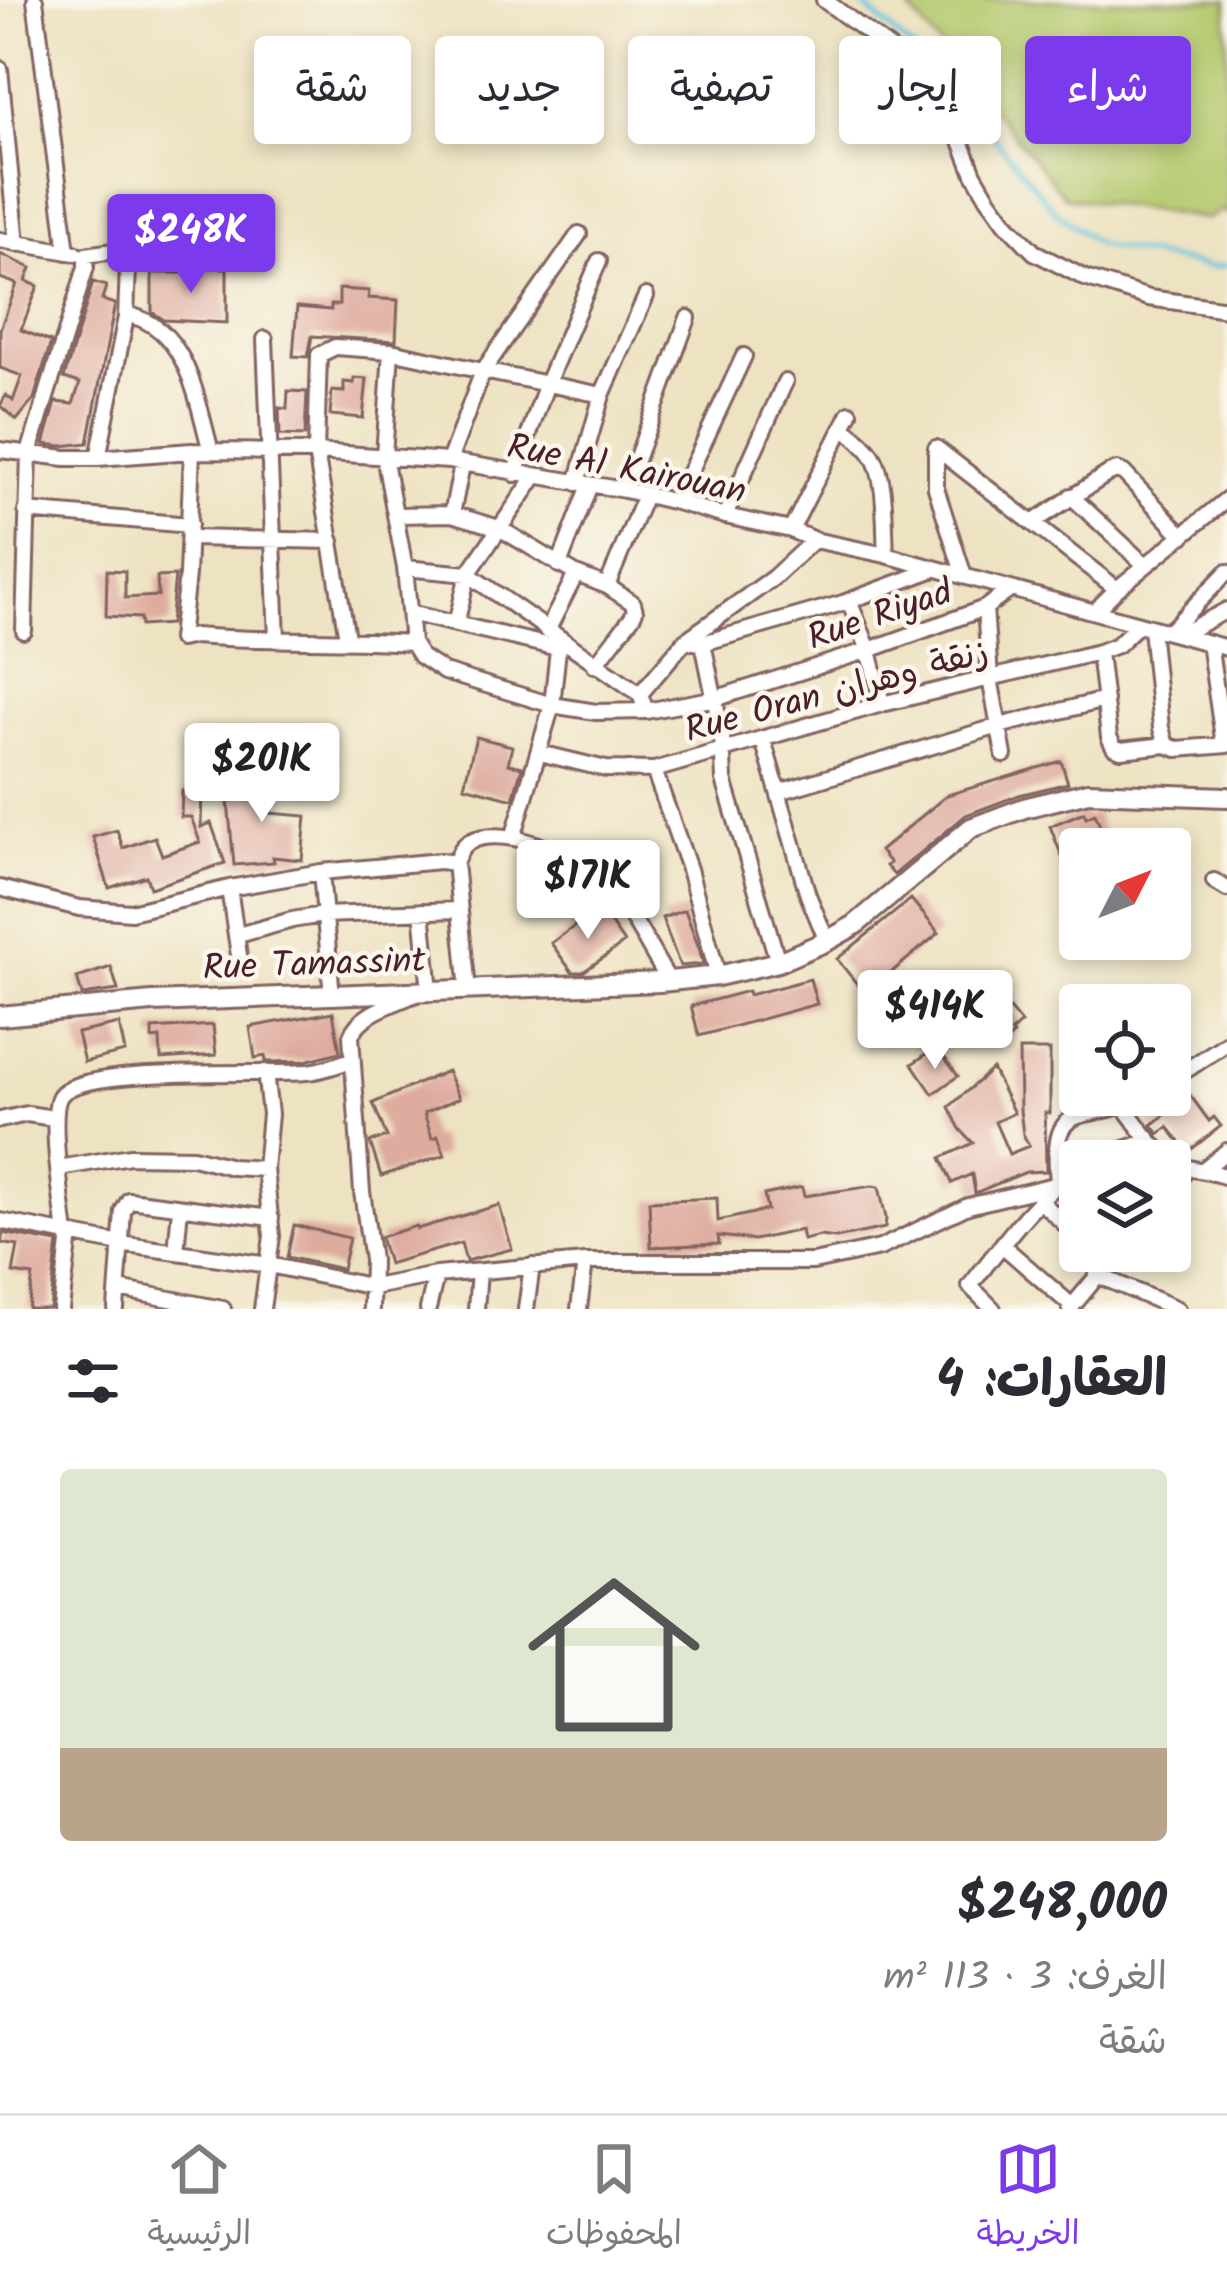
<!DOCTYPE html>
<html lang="ar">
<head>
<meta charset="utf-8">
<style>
	body { margin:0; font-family:Kalam,"Playpen Sans Arabic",sans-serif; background:#f7f7f7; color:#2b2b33; direction:rtl; height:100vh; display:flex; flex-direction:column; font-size:45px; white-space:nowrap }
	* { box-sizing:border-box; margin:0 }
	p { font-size:39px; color:#7c7c81 }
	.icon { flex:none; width:66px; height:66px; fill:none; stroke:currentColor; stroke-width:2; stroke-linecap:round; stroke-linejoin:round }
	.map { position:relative; height:1309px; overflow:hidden; direction:ltr }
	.sheet { display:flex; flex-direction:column; background:#fff; flex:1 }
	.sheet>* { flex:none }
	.top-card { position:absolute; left:36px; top:36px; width:1155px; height:108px; direction:rtl; display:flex; gap:24px }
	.needle { width:78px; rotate:48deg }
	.fabs { position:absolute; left:1059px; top:828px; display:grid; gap:24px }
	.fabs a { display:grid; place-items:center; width:132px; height:132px; border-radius:12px; background:#fff; box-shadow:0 6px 18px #0003; font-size:60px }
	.price { position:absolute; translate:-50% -102px; padding:0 27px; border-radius:12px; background:#fff; color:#222; font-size:39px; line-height:78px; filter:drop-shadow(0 3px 6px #0008) }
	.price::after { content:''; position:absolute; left:50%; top:72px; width:36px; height:27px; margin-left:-18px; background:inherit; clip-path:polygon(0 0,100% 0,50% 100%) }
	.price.active { background:#7c3aed; color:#fff }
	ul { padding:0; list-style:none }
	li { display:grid; align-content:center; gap:24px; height:636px; padding:0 60px }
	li+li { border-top:3px solid #e1e1e2 }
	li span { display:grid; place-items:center; height:372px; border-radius:12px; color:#555 }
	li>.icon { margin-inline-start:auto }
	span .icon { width:216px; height:216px; fill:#fffc; stroke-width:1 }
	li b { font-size:51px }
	h2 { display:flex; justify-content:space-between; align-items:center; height:144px; padding:0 60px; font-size:51px }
	.tag { padding:0 42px; border-radius:12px; background:#fff; box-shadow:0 6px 18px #0003; font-size:42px; line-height:108px }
	.tag.active { background:#7c3aed; color:#fff }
	.dock { display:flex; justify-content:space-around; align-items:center; height:168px; border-top:3px solid #e1e1e2; background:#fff; font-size:33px; color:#7c7c81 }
	.dock a { display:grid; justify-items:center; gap:6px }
	.dock .active { color:#7c3aed }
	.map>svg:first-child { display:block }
	.green { fill:#b2c76b; stroke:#7e734b; stroke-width:3 }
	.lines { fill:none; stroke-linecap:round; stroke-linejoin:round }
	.stream { stroke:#61c7df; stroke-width:4.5 }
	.building { fill:#deab9f }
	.street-casing { stroke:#836360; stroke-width:20 }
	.secondary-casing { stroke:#836360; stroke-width:24 }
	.street { stroke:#fff; stroke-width:14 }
	.secondary { stroke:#fff; stroke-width:18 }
	.labels { text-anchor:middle; stroke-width:9; stroke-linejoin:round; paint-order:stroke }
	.street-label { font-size:36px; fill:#4a1f2b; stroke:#fbf7ec }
</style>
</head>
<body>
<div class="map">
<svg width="1227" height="1309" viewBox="0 0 1227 1309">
	<rect width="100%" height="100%" fill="#fbf7ec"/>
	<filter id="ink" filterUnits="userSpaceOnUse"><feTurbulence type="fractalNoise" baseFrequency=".00833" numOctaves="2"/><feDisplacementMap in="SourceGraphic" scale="24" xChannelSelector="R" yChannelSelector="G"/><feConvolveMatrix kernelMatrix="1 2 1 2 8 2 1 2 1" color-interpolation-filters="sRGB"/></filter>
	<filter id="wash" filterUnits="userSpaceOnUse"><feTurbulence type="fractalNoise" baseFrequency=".004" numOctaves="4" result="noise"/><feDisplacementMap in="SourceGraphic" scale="48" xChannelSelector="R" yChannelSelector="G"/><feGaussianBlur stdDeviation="2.7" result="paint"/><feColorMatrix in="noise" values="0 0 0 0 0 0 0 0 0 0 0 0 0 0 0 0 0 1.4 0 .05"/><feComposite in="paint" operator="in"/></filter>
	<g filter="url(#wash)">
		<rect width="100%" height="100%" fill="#ede2c1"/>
		<path class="green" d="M902,0H1227V215L1223,210L1207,219L1065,197Z"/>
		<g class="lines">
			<path class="stream" d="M858,0L945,79L1055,211L1098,245L1211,267L1227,265"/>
		</g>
		<g id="blocks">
			<path class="building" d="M224,226L229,248L187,257L183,235Z
				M0,254L31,268L26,281L38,286L21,330L51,342L34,399L17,420L0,406L6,395L13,401L22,376L0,368V329L17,284L0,278Z
				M190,268H227V323L164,320L152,312V273H191Z
				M93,282L106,286L102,300L115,304L88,443L62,446L44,444L56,402L73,404L80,383L64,378Z
				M339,289L369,291L368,298L398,300L396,341L312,336L308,357L293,356L297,307L331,310V305H339Z
				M354,378L367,379L363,418L330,415L332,391L344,392V382L354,383Z
				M288,391L307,392L305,436L280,435L279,408L287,409Z
				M107,570L125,571V598L158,596L157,577L175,576L170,624L141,626L140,618L106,616Z
				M476,737L512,746L508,764L522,767L513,799L464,786Z
				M1061,761L1068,783L1019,795L966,815L894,875L886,866L890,863L880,851L947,795Z
				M266,767L270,813L306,816L302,860L273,857L274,862L234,865L227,791L248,789L246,769Z
				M182,791L202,792L201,827L211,823L225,863L150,888L146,876L109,888L93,837L117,830L123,848L155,837L162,855L200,842L191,817H181Z
				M1084,812L1086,817L1095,813L1110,849H1080V852L1063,859L1050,826Z
				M911,899L939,933L865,994L837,959Z
				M600,908L624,943L583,972H572L551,943Z
				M685,910L700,951L703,964L680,966L662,918Z
				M111,967L118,990L82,995L77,978Z
				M810,979L817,1004L699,1036L691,1006L748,991L749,995Z
				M1006,1005L1021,1023L1011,1032L1014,1035L998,1048L980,1027Z
				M333,1012L340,1052L305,1061L269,1062L266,1061L265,1056L255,1058L250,1027Z
				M119,1024L125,1052L84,1062L77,1033Z
				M213,1025L216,1055L161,1059L160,1038L152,1039V1029Z
				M1019,1050H1050V1113H1045L1046,1171L1026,1172L975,1193L972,1174L952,1183L941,1158L973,1143L960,1129L949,1107L992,1069L1014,1113L995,1122L1009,1154L1029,1146L1023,1134L1020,1110Z
				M931,1051L939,1061L944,1057L958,1076L933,1094L912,1064Z
				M447,1071L459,1098L424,1113L432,1138L438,1136L445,1155L381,1176L370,1142L387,1137L373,1103Z
				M1190,1095L1209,1121L1214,1117L1221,1126L1188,1152L1168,1127L1159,1134L1152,1125Z
				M872,1186L879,1187L886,1218L885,1228L836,1238L820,1236L803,1240L801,1230L754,1240L718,1236L719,1244L651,1247L649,1201L717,1198L718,1221L767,1210L764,1195L802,1187L804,1196Z
				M499,1205L512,1249L466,1261L461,1243L388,1264L380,1237L416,1226L417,1229Z
				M294,1225L349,1238L342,1269L287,1257Z
				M3,1233L58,1243L50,1309H28L33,1276L13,1273L18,1246L2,1243Z"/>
		</g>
	</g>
	<g filter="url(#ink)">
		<use href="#blocks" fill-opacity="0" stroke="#836360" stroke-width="3"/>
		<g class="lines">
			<g class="street-casing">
				<path id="street" d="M35,0L67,252
					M824,0L901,57L955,126L974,174L988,198L1007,224L1034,252L1085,278L1149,298L1227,309
					M0,69L17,244
					M579,234L483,371L602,395
					M0,240L75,253
					M265,339L277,640
					M391,351L384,456L405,568L412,643L420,656L444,672L552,705L596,712L646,711L717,698L869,650L985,608L1010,590
					M843,427C853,435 864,443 872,455C887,478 884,527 886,555
					M936,448L1117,589
					M936,448V488L964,576
					M0,450L65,458H98L192,451L316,452L449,461L625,490L676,502L725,516L791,530L814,540L886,555L1227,648
					M192,451L187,575L180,639L194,636C266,642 339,638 412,643
					M98,458L126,317L133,316C189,332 197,403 211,451
					M515,474L547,383L599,261
					M577,483L602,395L646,296
					M625,490L688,318
					M1071,496L1145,565
					M676,502L744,356
					M26,511L190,525
					M452,514L462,465
					M396,515L452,514L499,528L576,574L607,586L633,603L635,611L632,617L595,665
					M725,516L785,382
					M1032,523L1109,473L1117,470L1124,473L1183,536
					M791,530L850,413
					M189,538L332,541
					M559,565L590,485
					M405,568L468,574L640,694L646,711
					M607,586L645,495
					M849,601L869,650L882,704
					M985,608L990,678L1004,755
					M1095,611L1117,589L1227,499
					M409,613L558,648
					M456,624L468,574L535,477
					M1151,628L1161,728L1166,745L1177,749L1227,745
					M24,631L29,453L86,267V255L120,250L128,267L126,317
					M547,631L576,574
					M1170,631L1227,572
					M1182,634L1227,610
					M347,638L316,452L319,355L335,347L391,351L483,371L449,461
					M685,641L703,643L843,603L932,570
					M703,643L722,735L724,780L778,962
					M1209,643L1224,745
					M1099,652L1109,737L1114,747L1121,750L1166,745
					M640,694L685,641L773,578L814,540
					M763,740L808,895L827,941
					M540,753L606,769L654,770L882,704L1099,652L1117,645L1139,624
					M654,770L689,869L718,976
					M779,792L999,726L1105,700
					M513,838L552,705L559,640
					M321,872L332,996
					M1214,881L1227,889
					M0,888L79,908L131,912L229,888L321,872L440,861L455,863
					M229,888L240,962
					M422,911L430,991
					M238,935L292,920L323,915L458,910
					M468,990L455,863C459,854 462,845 471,841C509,822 590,863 615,893C636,919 651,952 669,981
					M1170,1081L1227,1043
					M1124,1107C1141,1130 1159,1159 1189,1168C1201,1171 1214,1172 1227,1177
					M0,1120L27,1114L54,1118
					M1089,1161L1149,1141
					M59,1168L130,1156L193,1157L232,1167L265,1169
					M1204,1169L1227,1151
					M1058,1182C1048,1091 1088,1128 1146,1095
					M1170,1191L1188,1168
					M1039,1200L1080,1238
					M0,1221L121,1244L269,1265L373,1287L436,1275L585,1262H813L880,1248L968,1206L1054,1185
					M66,1234C63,1207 48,1115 60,1096C80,1065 265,1076 306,1072C322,1071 337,1065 351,1060
					M1002,1245L1072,1306
					M176,1252L180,1207
					M1097,1275L1177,1309
					M118,1289L223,1309
					M61,1309L70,1235
					M116,1309L123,1211L129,1200L271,1218
					M262,1309L272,1236L265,1169L270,1114L265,1072
					M371,1309L372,1260L362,1192L351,1036C359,1013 394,1004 416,994
					M428,1309L436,1275
					M476,1309L479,1272
					M526,1309L532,1266
					M579,1309L585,1262
					M993,1309L970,1286C1004,1242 1035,1198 1080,1167
					M1070,1309L1118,1251"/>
			</g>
			<g class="secondary-casing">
				<path id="secondary" d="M0,1016L152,1002L660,982L718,976L778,962L827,941L855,925L971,828L1024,808L1088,792L1227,797"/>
			</g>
			<use href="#street" class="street"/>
			<use href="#secondary" class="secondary"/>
		</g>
	</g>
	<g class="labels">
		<g class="street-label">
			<text transform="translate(627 467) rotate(11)" y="13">Rue Al Kairouan</text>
			<text transform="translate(879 613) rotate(-19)" y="13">Rue Riyad</text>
			<text transform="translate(836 689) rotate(-15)" y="13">Rue Oran زنقة وهران</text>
			<text transform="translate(314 962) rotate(-2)" y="13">Rue Tamassint</text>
		</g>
	</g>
</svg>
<div class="fabs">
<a><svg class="needle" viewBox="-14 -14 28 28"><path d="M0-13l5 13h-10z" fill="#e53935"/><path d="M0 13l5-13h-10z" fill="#7c7c81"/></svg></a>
<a><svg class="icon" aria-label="locate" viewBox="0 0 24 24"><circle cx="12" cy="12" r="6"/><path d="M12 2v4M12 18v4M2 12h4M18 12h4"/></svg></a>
<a><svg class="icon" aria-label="layers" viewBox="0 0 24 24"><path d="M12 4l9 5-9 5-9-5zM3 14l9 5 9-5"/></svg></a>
</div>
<b class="price active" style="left:191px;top:296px">$248K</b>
<b class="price" style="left:262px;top:825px">$201K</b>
<b class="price" style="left:588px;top:942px">$171K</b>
<b class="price" style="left:935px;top:1072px">$414K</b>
<div class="top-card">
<a class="tag active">شراء</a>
<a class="tag">إيجار</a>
<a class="tag">تصفية</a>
<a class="tag">جديد</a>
<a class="tag">شقة</a>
</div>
</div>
<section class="sheet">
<h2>العقارات: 4<svg class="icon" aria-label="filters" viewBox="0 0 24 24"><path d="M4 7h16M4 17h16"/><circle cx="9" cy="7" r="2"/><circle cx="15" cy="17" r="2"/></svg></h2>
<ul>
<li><span style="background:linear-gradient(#dfe7d0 75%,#b9a48a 0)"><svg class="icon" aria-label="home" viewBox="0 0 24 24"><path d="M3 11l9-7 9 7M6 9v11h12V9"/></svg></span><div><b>$248,000</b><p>الغرف: 3 · 113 m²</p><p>شقة</p></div></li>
</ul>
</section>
<nav class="dock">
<a class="active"><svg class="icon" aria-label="map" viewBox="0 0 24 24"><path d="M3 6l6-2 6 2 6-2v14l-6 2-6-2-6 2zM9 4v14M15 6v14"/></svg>الخريطة</a>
<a><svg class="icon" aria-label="saved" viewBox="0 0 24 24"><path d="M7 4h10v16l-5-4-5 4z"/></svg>المحفوظات</a>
<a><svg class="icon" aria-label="home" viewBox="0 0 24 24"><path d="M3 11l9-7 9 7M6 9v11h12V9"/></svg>الرئيسية</a>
</nav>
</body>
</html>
